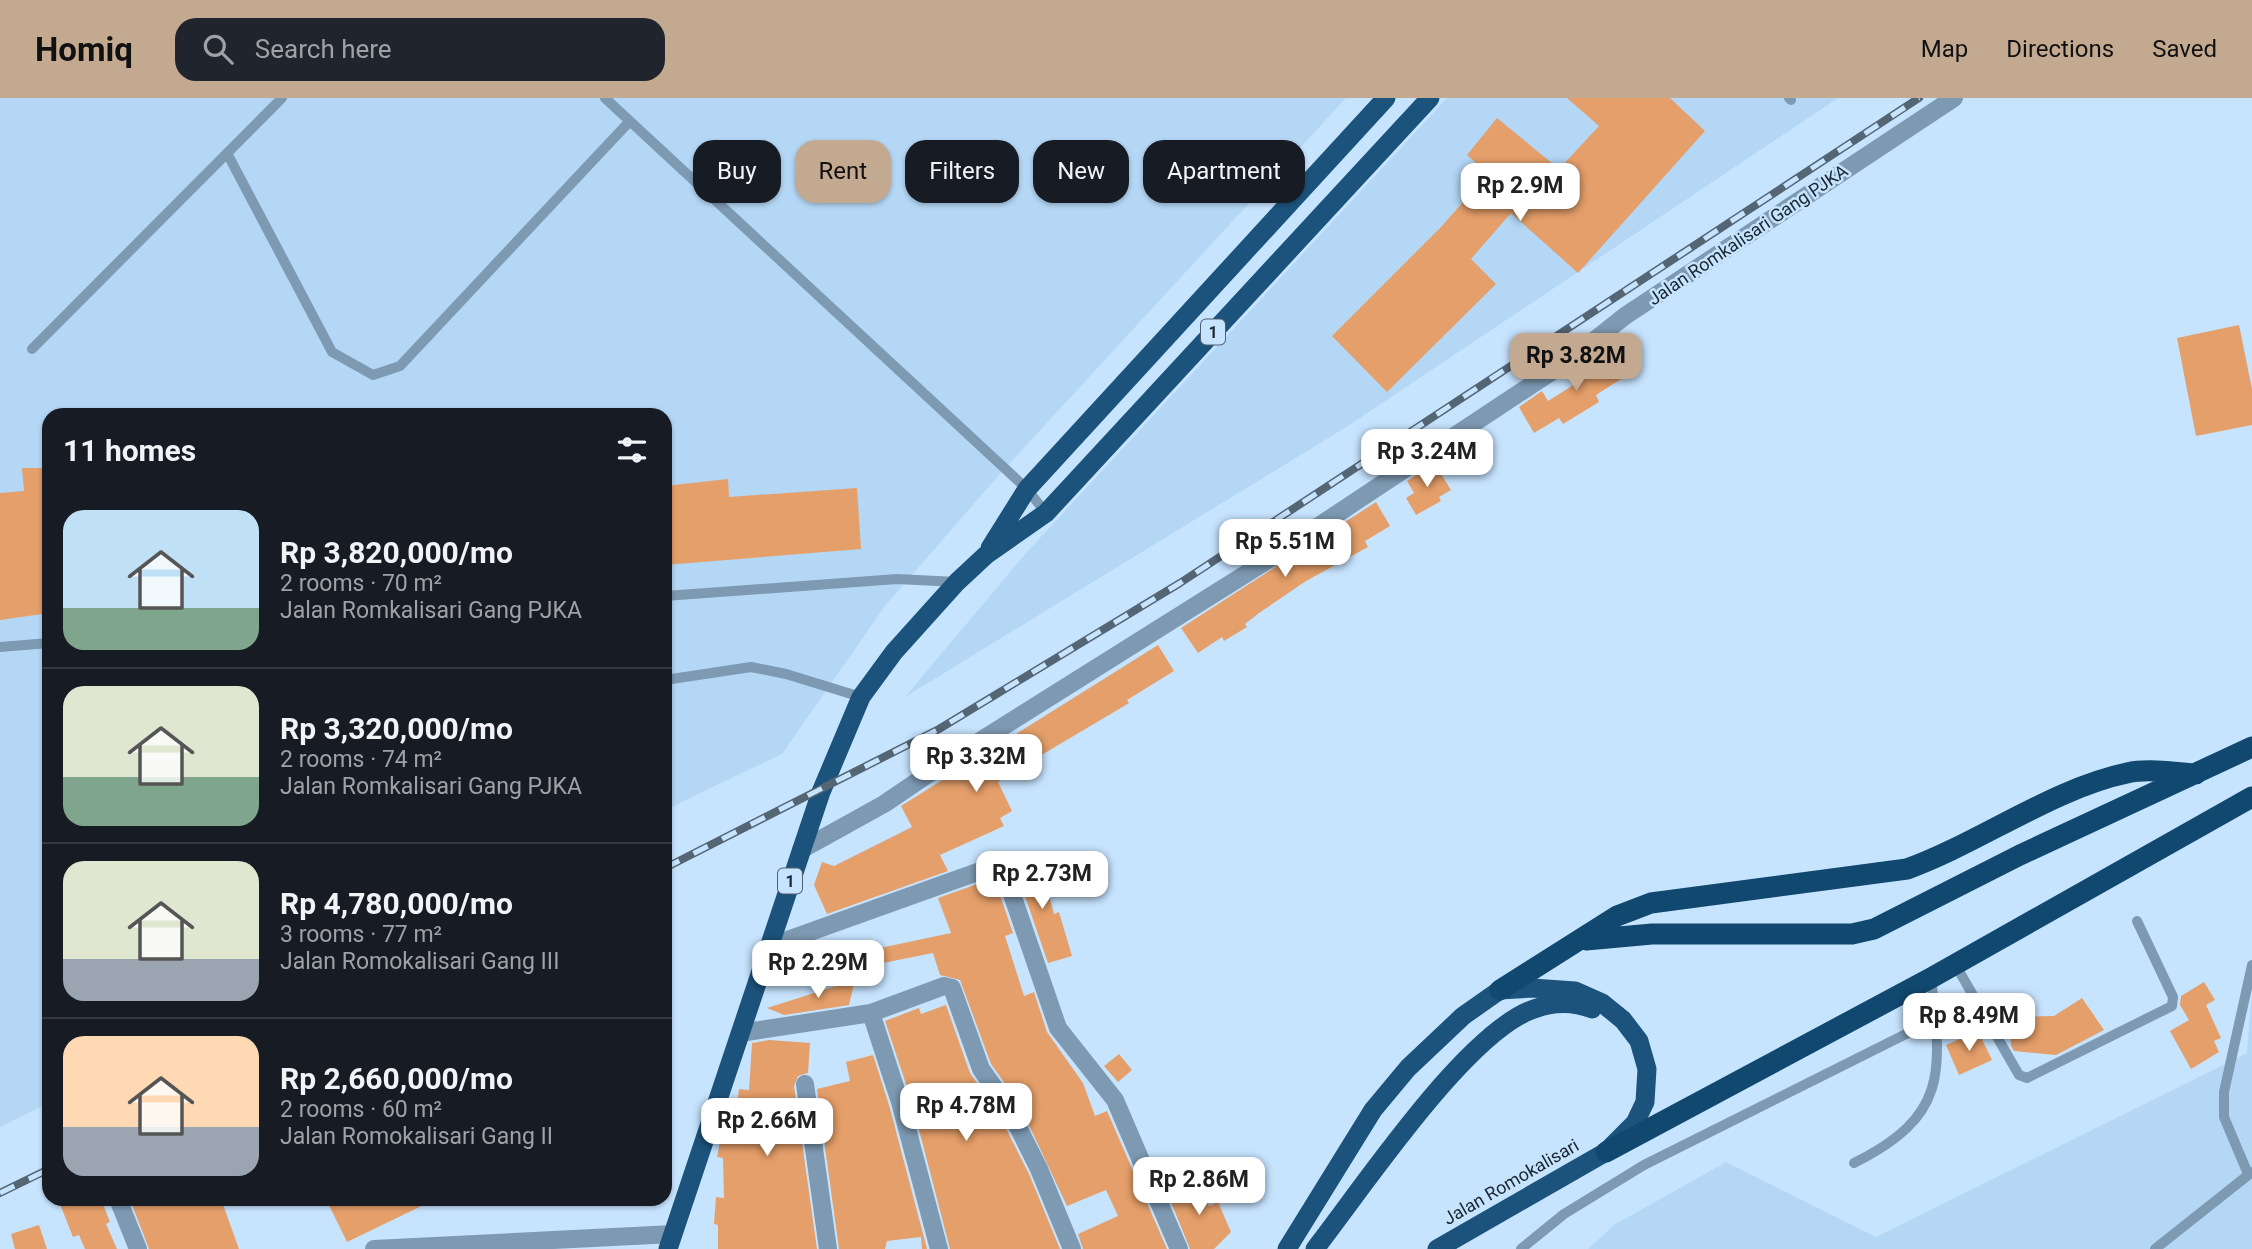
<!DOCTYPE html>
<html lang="en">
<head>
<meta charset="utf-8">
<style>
	body { margin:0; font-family:Roboto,sans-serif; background:#20242c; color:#f1f3f6; height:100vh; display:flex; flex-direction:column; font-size:26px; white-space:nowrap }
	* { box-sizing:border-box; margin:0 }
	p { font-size:23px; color:#9ea1a6 }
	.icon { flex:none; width:38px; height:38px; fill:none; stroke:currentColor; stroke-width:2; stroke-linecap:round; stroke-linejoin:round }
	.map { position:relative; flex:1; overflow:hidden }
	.details { position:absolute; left:42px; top:310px; width:630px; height:798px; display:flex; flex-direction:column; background:#171b24; border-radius:21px; box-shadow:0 2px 5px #0004 }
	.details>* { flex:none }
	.hud { position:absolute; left:693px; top:42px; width:665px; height:63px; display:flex; gap:14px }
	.price { position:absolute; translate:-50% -60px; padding:0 16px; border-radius:14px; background:#fff; color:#222; font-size:23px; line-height:46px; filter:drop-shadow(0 2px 4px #0008) }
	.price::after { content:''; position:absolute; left:50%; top:42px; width:21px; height:16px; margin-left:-10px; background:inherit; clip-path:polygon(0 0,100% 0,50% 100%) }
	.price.current { background:#c4a991; color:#111 }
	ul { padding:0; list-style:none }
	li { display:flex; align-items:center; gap:21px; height:175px; padding:0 21px }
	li+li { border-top:2px solid #363941 }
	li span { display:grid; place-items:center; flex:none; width:196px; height:140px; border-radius:21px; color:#555 }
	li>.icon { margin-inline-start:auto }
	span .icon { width:84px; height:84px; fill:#fffc; stroke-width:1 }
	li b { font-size:30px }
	h2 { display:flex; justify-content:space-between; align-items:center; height:84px; padding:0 21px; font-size:30px }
	.pill { padding:0 24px; border-radius:21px; background:#171b24; box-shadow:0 2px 5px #0004; font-size:24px; line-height:63px }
	.pill.current { background:#c4a991; color:#111 }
	header { display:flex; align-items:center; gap:42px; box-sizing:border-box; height:98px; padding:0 35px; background:#c4a991; color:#111 }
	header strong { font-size:33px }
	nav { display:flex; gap:38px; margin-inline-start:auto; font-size:24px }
	.search { width:490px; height:63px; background:#20242c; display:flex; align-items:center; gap:18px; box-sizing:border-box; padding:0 24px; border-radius:21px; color:#9ea1a6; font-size:26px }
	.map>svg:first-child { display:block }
	.built { fill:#b4d7f5 }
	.building { fill:#e59f6a }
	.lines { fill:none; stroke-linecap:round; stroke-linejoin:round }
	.service { stroke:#7e9ab3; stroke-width:10 }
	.minor { stroke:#7e9ab3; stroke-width:18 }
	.trunk { stroke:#1c537c; stroke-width:19 }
	.motorway { stroke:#11486f; stroke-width:21 }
	.rail-casing { stroke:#546574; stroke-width:8 }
	.rail { stroke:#c7e4ff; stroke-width:5; stroke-dasharray:16; stroke-linecap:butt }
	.labels { text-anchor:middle; stroke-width:5; stroke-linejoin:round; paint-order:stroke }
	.shield { fill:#c7e4ff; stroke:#4f5f6e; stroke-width:2 }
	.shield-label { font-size:16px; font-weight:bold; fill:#1b2630 }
	.street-label { font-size:18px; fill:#1b2630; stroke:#c7e4ff }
</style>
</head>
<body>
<header>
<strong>Homiq</strong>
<div class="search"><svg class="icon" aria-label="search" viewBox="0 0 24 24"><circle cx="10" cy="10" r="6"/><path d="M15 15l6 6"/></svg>Search here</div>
<nav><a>Map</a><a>Directions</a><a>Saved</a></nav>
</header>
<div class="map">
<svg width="2252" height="1151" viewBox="0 0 2252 1151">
	<rect width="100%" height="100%" fill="#c7e4ff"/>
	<path class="built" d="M0,0H1346L998,378L885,508L782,656L665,712V317H49V1005L0,1029Z
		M1447,0H1838L1348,328L905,599L1026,455Z
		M2252,892V1151H1588L1614,1127L1726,1064L1876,1139L2247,955Z"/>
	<path class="building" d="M1567,0H1670L1705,33L1578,175L1511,115L1471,161L1496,186L1387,294L1332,238L1441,129L1488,76L1467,57L1497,20L1559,71L1599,28Z
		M2239,227L2252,291V327L2196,338L2177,240Z
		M1618,251L1632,274L1596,297L1599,304L1563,326L1559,320L1534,335L1519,309L1542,293L1548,303L1575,286L1572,281Z
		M1434,365L1451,392L1439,399L1441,403L1416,417L1406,400L1414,395L1407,383Z
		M22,370H49V515L0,522V395L24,393Z
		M728,381L729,399L857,390L861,451L665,467V388Z
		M1376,404L1390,428L1365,443L1368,449L1306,483L1259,515L1245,526L1247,529L1224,543L1222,539L1198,555L1181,530Z
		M1158,547L1174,573L1127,602L1129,605L1114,614L1001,681L998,684L1012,713L1000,720L1004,728L940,757L948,773L827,816L814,787L822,764L834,768L912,729L901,708Z
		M1026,755L1036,778L1043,776L1054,816L1059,814L1072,858L1048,865L1016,772L1008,763Z
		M994,780L1013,835L1005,838L1024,898L1034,894L1047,934L1083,985L1095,1018L1107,1013L1167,1151H1083L1078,1136L1118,1118L1106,1092L1067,1108L1018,1004L991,966L960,882L940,877L933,855L868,868L866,853L951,835L938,800Z
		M855,882L849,907L784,917L767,910Z
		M2204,884L2215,902L2206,907L2221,940L2214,943L2219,954L2191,971L2170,933L2189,922L2180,907L2181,898Z
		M2082,900L2104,932L2056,957L2014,953L2011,948L2010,919L2054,918Z
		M946,907L970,975L998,1015L1029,1076L1060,1151H950L911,1001L885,923L919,910L921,916Z
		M1978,933L1992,962L1959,977L1946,947Z
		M769,942L810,945L808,975L798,978L794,988L817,1151H718V1127L714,1126L716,1099L724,1100L723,1060L717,1059L720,1044L729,1046L730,1024H735L739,991L749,992L752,945Z
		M1119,956L1132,972L1118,984L1104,968Z
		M873,957L889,1007L927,1151H922L921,1139L887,1143L885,1151H839L817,991L850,983L846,964Z
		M1197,1080L1209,1108L1218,1104L1231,1134L1214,1151H1190L1167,1094Z
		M58,1101H101L110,1124L106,1126L117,1151H85L79,1137L73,1139Z
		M139,1101H221L239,1151H149L131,1104Z
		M326,1101H436L347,1144Z
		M39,1127L47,1151H15L11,1136Z"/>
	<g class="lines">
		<path class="service" d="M605,0L1027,391L1046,415
			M1789,0L1791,2
			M227,55L332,254L373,277L400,268L629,24
			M32,251L282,0
			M665,498L897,481L957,484
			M0,549L49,545
			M665,582L751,569L786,576L861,599
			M1955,866L2019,977L2027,980L2172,908L2173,899L2137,823
			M1854,1065C1948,1018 1942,975 1931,880
			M2248,1076L2224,1019V994L2252,867
			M1521,1151L1564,1116L1644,1067L1936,921
			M2155,1151L2252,1074"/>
		<path class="minor" d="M801,752L884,706L940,668L1260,467L1572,260L1625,218L1954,0
			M768,849L997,767L1005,776L1058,930L1115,1002L1179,1151
			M871,915L900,1004L939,1151
			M740,935L871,915L944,888L952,890L981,971L1008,1009L1039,1071L1072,1151
			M805,986L828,1151
			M118,1101L138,1151
			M374,1151L673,1136"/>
		<path class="trunk" d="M990,450L1027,391L1386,0
			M668,1151L821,694L861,599L894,554L957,484L986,457L1046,415L1430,0
			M1287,1151L1373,1012L1408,970L1463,918L1500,892L1532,890L1575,893L1602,905L1623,922L1639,943L1647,971L1645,1004L1635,1025L1606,1054L1437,1151
			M1315,1151C1362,1091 1466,934 1534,911C1553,904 1574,904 1592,911"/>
		<path class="motorway" d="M1586,842L1652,836H1852L1874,831L2020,757L2252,649
			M1500,892L1617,818L1651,805L1907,771C1979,745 2054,690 2127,675C2149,670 2174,675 2196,676
			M1606,1054L1931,880L2252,699"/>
		<g class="rail-casing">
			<path id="rail" d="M665,770L939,631L1180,485L1919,0
				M0,1095L49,1071"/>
		</g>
		<use href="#rail" class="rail"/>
	</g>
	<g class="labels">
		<g class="shield">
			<rect x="1201" y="221.5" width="24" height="25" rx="5"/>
			<rect x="778" y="770.5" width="24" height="25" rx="5"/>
		</g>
		<g class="shield-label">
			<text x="1213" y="240">1</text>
			<text x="790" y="789">1</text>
		</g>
		<g class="street-label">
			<text transform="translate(1748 137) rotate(-34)" y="6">Jalan Romkalisari Gang PJKA</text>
			<text transform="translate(1511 1084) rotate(-30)" y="6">Jalan Romokalisari</text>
		</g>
	</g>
</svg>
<b class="price" style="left:1520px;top:125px">Rp 2.9M</b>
<b class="price current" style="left:1576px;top:295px">Rp 3.82M</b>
<b class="price" style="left:1427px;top:391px">Rp 3.24M</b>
<b class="price" style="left:1285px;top:481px">Rp 5.51M</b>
<b class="price" style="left:976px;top:696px">Rp 3.32M</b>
<b class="price" style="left:1042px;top:813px">Rp 2.73M</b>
<b class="price" style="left:818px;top:902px">Rp 2.29M</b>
<b class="price" style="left:1969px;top:955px">Rp 8.49M</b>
<b class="price" style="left:966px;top:1045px">Rp 4.78M</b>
<b class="price" style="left:767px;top:1060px">Rp 2.66M</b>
<b class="price" style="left:1199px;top:1119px">Rp 2.86M</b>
<div class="hud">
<a class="pill">Buy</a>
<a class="pill current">Rent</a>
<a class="pill">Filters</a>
<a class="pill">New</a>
<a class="pill">Apartment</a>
</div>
<section class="details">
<h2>11 homes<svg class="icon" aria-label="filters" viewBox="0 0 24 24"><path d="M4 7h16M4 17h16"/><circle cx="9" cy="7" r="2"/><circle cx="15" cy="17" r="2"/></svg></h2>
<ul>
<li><span style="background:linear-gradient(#bfe0f5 70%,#7fa58c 0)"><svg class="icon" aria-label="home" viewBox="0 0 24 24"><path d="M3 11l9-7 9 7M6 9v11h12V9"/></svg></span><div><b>Rp 3,820,000/mo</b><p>2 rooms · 70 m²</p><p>Jalan Romkalisari Gang PJKA</p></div></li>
<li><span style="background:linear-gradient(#dfe7d0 65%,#7fa58c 0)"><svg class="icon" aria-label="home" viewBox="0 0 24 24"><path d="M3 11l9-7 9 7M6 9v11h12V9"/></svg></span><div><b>Rp 3,320,000/mo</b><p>2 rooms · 74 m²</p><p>Jalan Romkalisari Gang PJKA</p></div></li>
<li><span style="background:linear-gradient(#dfe7d0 70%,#9aa5b1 0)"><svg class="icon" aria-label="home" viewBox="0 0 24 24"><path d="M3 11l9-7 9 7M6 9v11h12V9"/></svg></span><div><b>Rp 4,780,000/mo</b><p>3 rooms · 77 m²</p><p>Jalan Romokalisari Gang III</p></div></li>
<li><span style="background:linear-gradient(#ffd9b3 65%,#9aa5b1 0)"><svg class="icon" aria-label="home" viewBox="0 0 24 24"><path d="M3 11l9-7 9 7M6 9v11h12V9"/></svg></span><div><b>Rp 2,660,000/mo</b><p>2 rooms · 60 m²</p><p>Jalan Romokalisari Gang II</p></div></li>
</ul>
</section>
</div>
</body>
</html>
